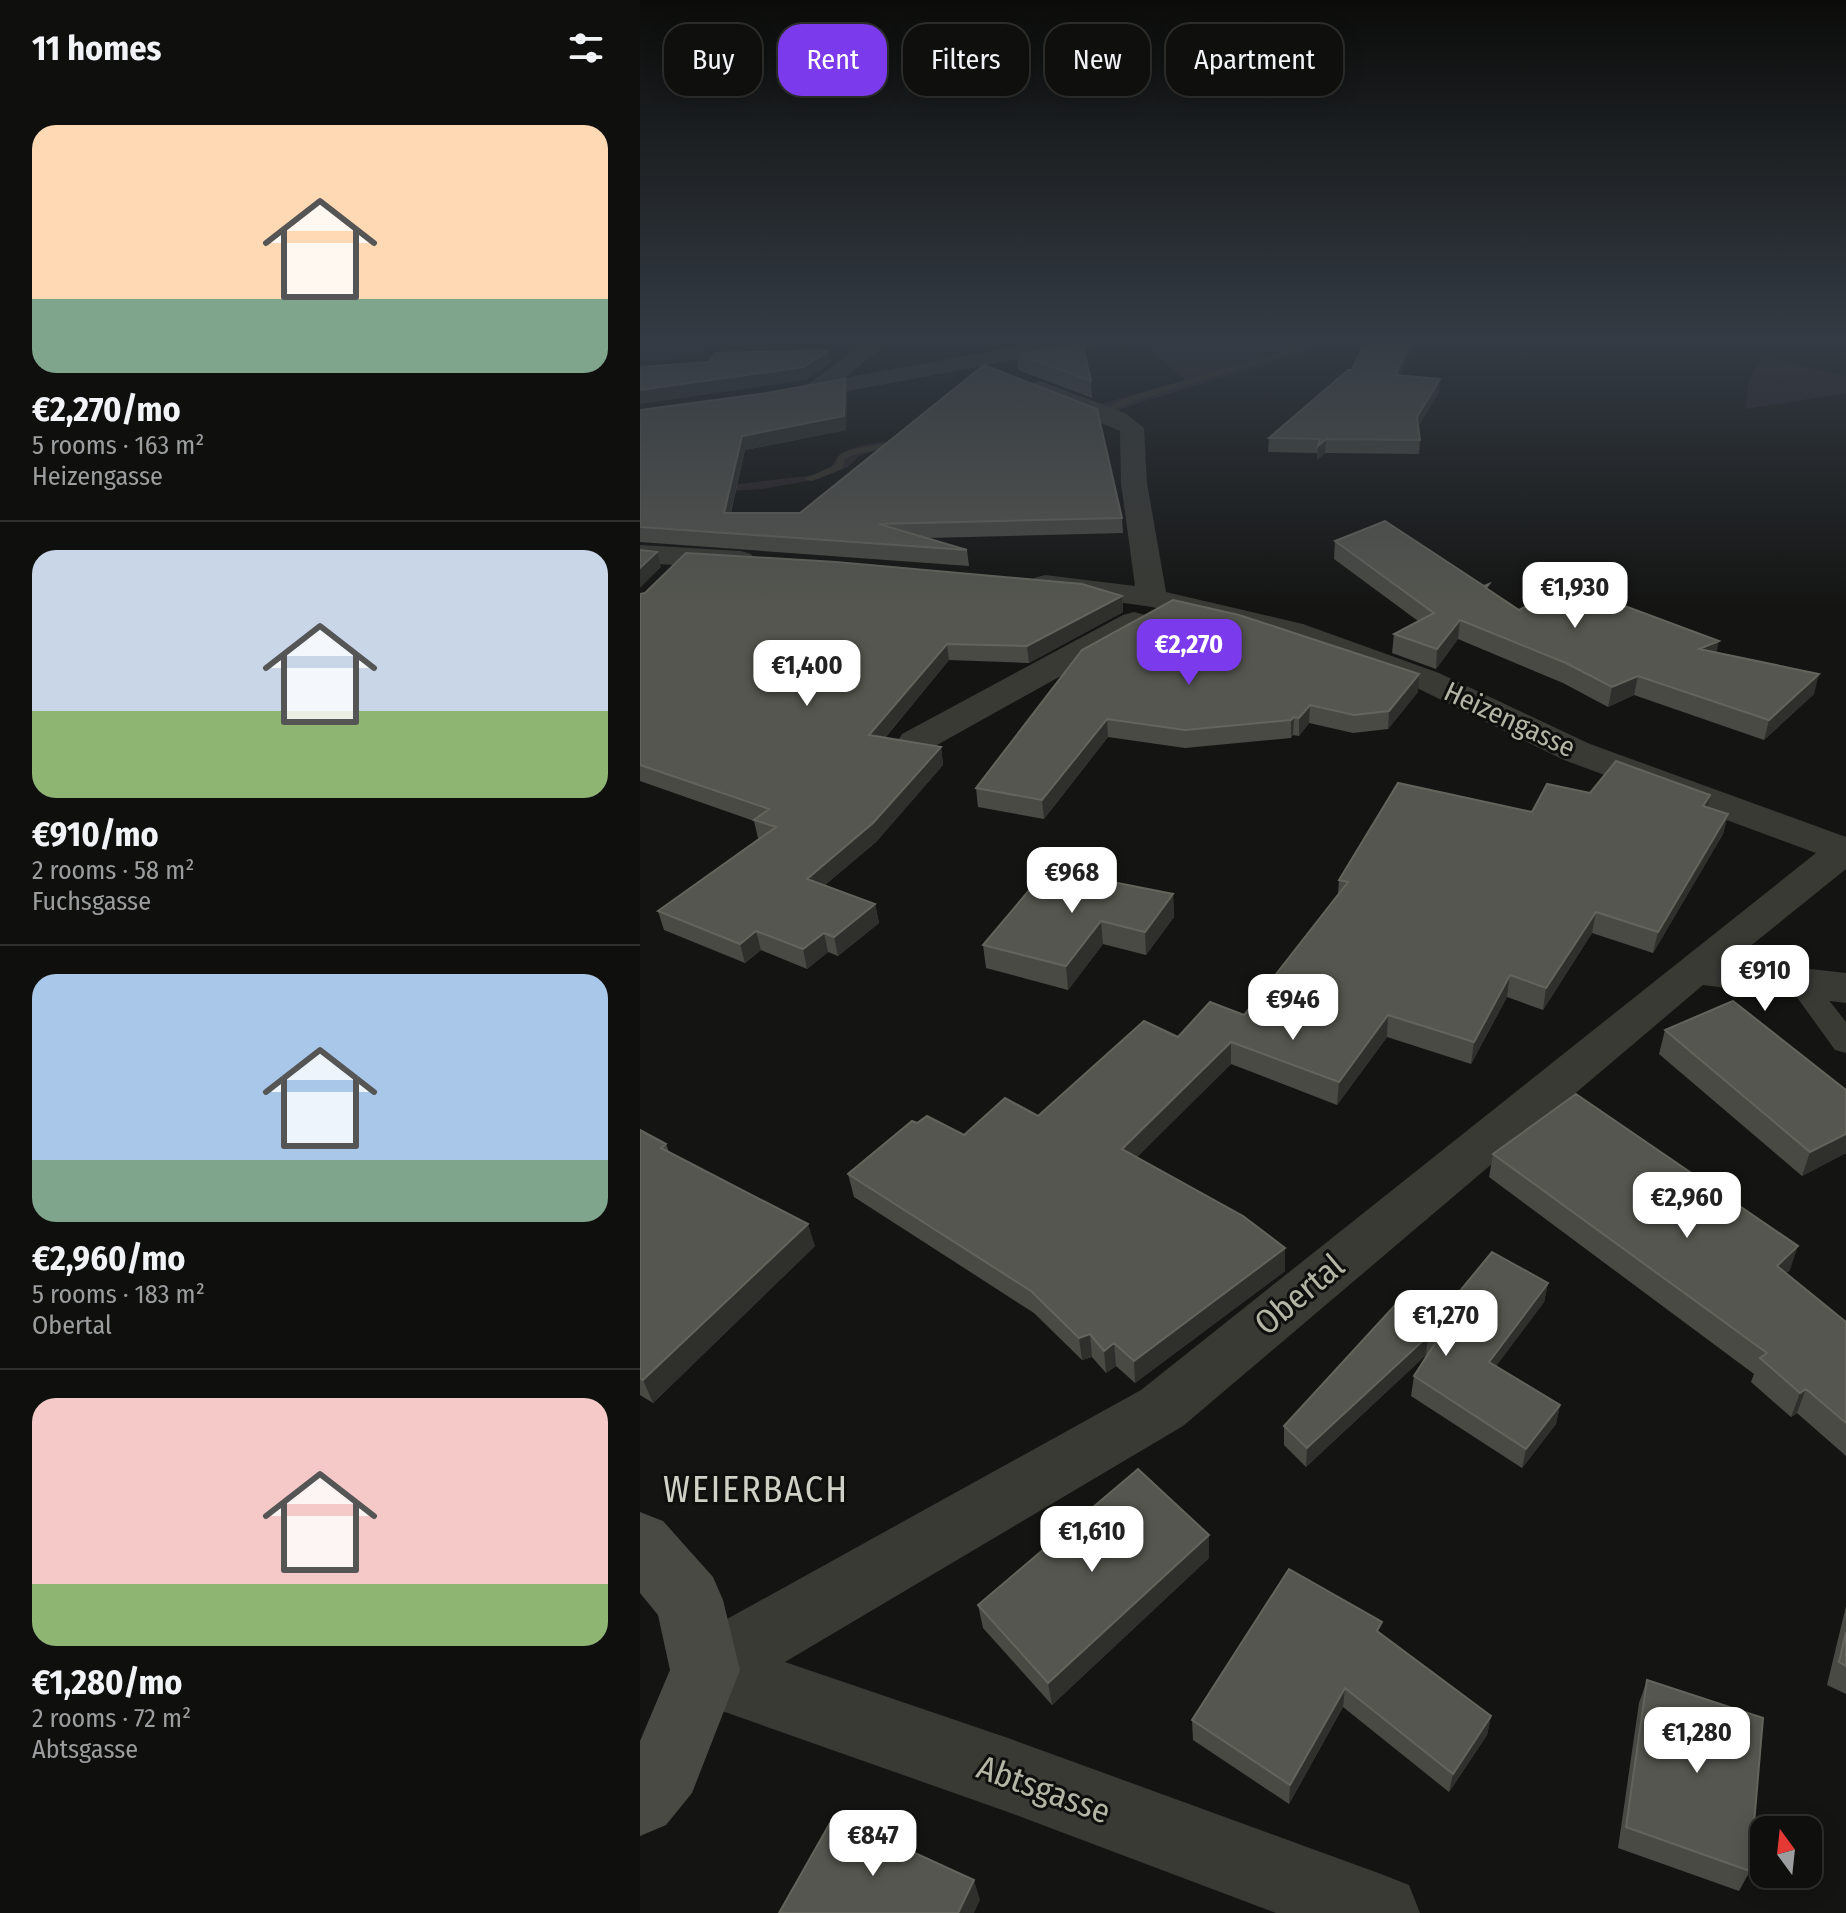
<!DOCTYPE html>
<html lang="en">
<head>
<meta charset="utf-8">
<style>
	body { margin:0; font-family:"Fira Sans Condensed",sans-serif; background:#181917; color:#f1f3f6; height:100vh; display:flex; flex-direction:column; font-size:30px; white-space:nowrap }
	* { box-sizing:border-box; margin:0 }
	p { font-size:26px; color:#9b9d9e }
	.icon { flex:none; width:44px; height:44px; fill:none; stroke:currentColor; stroke-width:2; stroke-linecap:round; stroke-linejoin:round }
	.map { position:relative; flex:1; overflow:hidden }
	.drawer { display:flex; flex-direction:column; background:#0f100e; width:640px }
	.drawer>* { flex:none }
	.guide { position:absolute; left:24px; top:24px; width:760px; height:72px; display:flex; gap:16px }
	.needle { width:52px; rotate:345deg }
	.controls { position:absolute; left:1110px; top:1816px; display:grid; gap:16px }
	.controls a { display:grid; place-items:center; width:72px; height:72px; border-radius:16px; background:#0f100e; box-shadow:0 4px 20px #0003,0 0 0 2px #2f302e; font-size:40px }
	.price { position:absolute; translate:-50% -68px; padding:0 18px; border-radius:16px; background:#fff; color:#222; font-size:26px; line-height:52px; filter:drop-shadow(0 2px 4px #0008) }
	.price::after { content:''; position:absolute; left:50%; top:48px; width:24px; height:18px; margin-left:-12px; background:inherit; clip-path:polygon(0 0,100% 0,50% 100%) }
	.price.selected { background:#7c3aed; color:#fff }
	ul { padding:0; list-style:none }
	li { display:grid; align-content:center; gap:16px; height:424px; padding:0 32px }
	li+li { border-top:2px solid #2f302e }
	li span { display:grid; place-items:center; height:248px; border-radius:24px; color:#555 }
	li>.icon { margin-inline-start:auto }
	span .icon { width:144px; height:144px; fill:#fffc; stroke-width:1 }
	li b { font-size:34px }
	h2 { display:flex; justify-content:space-between; align-items:center; height:96px; padding:0 32px; font-size:34px }
	.pill { padding:0 28px; border-radius:24px; background:#0f100e; box-shadow:0 4px 20px #0003,0 0 0 2px #2f302e; font-size:28px; line-height:72px }
	.pill.selected { background:#7c3aed; color:#fff }
	main { display:flex; flex:1; min-height:0 }
	.map>svg:first-child { display:block }
	.green { fill:#2c2429 }
	.lines { fill:none; stroke-linecap:round; stroke-linejoin:round }
	.stream { fill:#38352a; fill-rule:evenodd }
	.lane { fill:#393a34; fill-rule:evenodd }
	.street { fill:#393a34; fill-rule:evenodd }
	.secondary { fill:#494a43; fill-rule:evenodd }
	.wall { fill:#494a44 }
	.shaded-wall { fill:#2f302c }
	.building { fill:#55564f; stroke:#64645c; stroke-width:2 }
	.labels { text-anchor:middle; stroke-width:6; stroke-linejoin:round; paint-order:stroke }
	.street-label { font-size:28px; fill:#b4b5a5; stroke:#0f100e }
	.near-street-label { font-size:34px; fill:#b4b5a5; stroke:#0f100e }
	.near-neighbourhood-label { font-size:36px; letter-spacing:2px; fill:#d0d1c6; stroke:#0f100e }
</style>
</head>
<body>
<main>
<section class="drawer">
<h2>11 homes<svg class="icon" aria-label="filters" viewBox="0 0 24 24"><path d="M4 7h16M4 17h16"/><circle cx="9" cy="7" r="2"/><circle cx="15" cy="17" r="2"/></svg></h2>
<ul>
<li><span style="background:linear-gradient(#ffd9b3 70%,#7fa58c 0)"><svg class="icon" aria-label="home" viewBox="0 0 24 24"><path d="M3 11l9-7 9 7M6 9v11h12V9"/></svg></span><div><b>€2,270/mo</b><p>5 rooms · 163 m²</p><p>Heizengasse</p></div></li>
<li><span style="background:linear-gradient(#c9d6e8 65%,#8fb573 0)"><svg class="icon" aria-label="home" viewBox="0 0 24 24"><path d="M3 11l9-7 9 7M6 9v11h12V9"/></svg></span><div><b>€910/mo</b><p>2 rooms · 58 m²</p><p>Fuchsgasse</p></div></li>
<li><span style="background:linear-gradient(#a9c7e8 75%,#7fa58c 0)"><svg class="icon" aria-label="home" viewBox="0 0 24 24"><path d="M3 11l9-7 9 7M6 9v11h12V9"/></svg></span><div><b>€2,960/mo</b><p>5 rooms · 183 m²</p><p>Obertal</p></div></li>
<li><span style="background:linear-gradient(#f6c9c9 75%,#8fb573 0)"><svg class="icon" aria-label="home" viewBox="0 0 24 24"><path d="M3 11l9-7 9 7M6 9v11h12V9"/></svg></span><div><b>€1,280/mo</b><p>2 rooms · 72 m²</p><p>Abtsgasse</p></div></li>
</ul>
</section>
<div class="map">
<svg width="1206" height="1913" viewBox="0 0 1206 1913">
	<rect width="100%" height="100%" fill="#141513"/>
	<path class="green" d="M0,339H90C64,357 31,361 0,362Z
		M527,339H703C627,366 549,386 472,412L458,405L545,380L501,341Z
		M1122,357L1206,376V393L1106,409L1108,383Z
		M264,440L219,456L208,467L178,479L122,489L58,493V489L175,475L190,469C203,442 237,443 264,440Z"/>
	<g class="lines">
		<path class="stream" d="M687,339H698L497,400L473,410L466,408L491,396Z
			M265,439L270,442L268,444L212,455L205,459L202,469L172,481L164,479L195,465L198,456L206,451Z"/>
		<path class="lane" d="M1160,973L1170,976L1206,1022V1053L1195,1050L1146,982L1150,976Z"/>
		<path class="street" d="M229,339H253L204,378L417,339H499L488,345L418,352L149,402L141,400L137,395L141,390L167,385Z
			M400,381L485,413L504,428L507,483L526,592L663,624L799,673L950,744L1206,837V869L1093,960L1206,973V1003L1063,985L543,1426L145,1662L368,1738L741,1874L769,1885L780,1913H636L368,1812L65,1705L40,1695L30,1670L40,1645L501,1390L1176,853L924,760L775,687L642,638L512,607L394,590L390,584L394,578L405,575L495,586L481,483L480,431L392,393L388,388L392,383Z
			M0,545L101,551L111,554L116,560L111,566L101,569L0,563Z
			M494,612L505,615L510,622L505,629L288,750L275,753L262,750L257,742L262,734L483,615Z"/>
		<path class="secondary" d="M0,1512L23,1521L73,1577L83,1600L100,1670L52,1793L26,1825L0,1836V1741L30,1670L18,1615L0,1593Z"/>
	</g>
	<path class="wall" d="M774,340L760,375L799,392L778,427L780,440L779,454L685,453L677,460V453L628,452L629,438L712,370Z
		M377,354L451,381L452,398L378,370Z
		M205,379L207,393L206,430L105,450L91,513L482,518L483,533L288,538L327,550L329,566L0,542V410L120,394Z
		M695,541L849,590L879,610L1076,653L1174,694L1124,740L994,695L968,707L923,683L818,639L796,669L752,653L754,634L778,621L694,559Z
		M0,594L482,596L483,612L389,663L309,660L245,738L301,747L303,765L236,842L185,885L235,904L239,923L198,956L188,952L167,969L121,950L105,963L24,930L18,911L120,839L118,838L114,821L0,781Z
		M442,650L778,692L748,729L713,733L669,723L659,736L653,735L651,738L545,748L468,737L404,819L338,807L336,788Z
		M950,793L1070,795L1067,808L1088,814L1083,834L1013,953L952,933L903,1010L867,997L831,1064L747,1037L697,1105L591,1064L497,1157L645,1271L495,1383L476,1366L466,1373L452,1357L442,1360L394,1313L214,1197L208,1174L277,1123L324,1135L398,1116L538,1037L604,1015L698,894L699,880L892,812Z
		M533,894L534,917L506,955L463,944L428,990L346,968L343,945Z
		M1025,1030L1206,1090V1153L1162,1176L1019,1054Z
		M0,1130L26,1144L29,1152L175,1246L13,1403L0,1395Z
		M853,1154L1150,1270L1146,1273L1206,1322V1456L1157,1413L1151,1417L1111,1382L1114,1374L849,1177Z
		M908,1283L904,1302L856,1366L920,1405L916,1424L882,1468L771,1396L774,1376L786,1355L666,1467L644,1445V1426L792,1325Z
		M569,1558L412,1705L343,1628L338,1605Z
		M1206,1606V1694L1187,1685Z
		M740,1633L851,1716L847,1735L809,1792L703,1707L649,1804L553,1740L552,1720Z
		M1007,1680L1110,1871L1099,1891L978,1848L999,1703Z"/>
	<path class="shaded-wall" d="M770,339H774V340L755,388L756,375Z
		M189,350L191,363L167,380L0,404V390Z
		M205,379L207,393L206,430L105,450L87,528L84,513L102,436Z
		M800,379L799,392L776,431L777,417Z
		M686,439L685,453L677,460L678,446Z
		M17,552L21,567L0,588V568Z
		M482,596L483,612L389,663L387,646Z
		M820,620L818,639L796,669L797,649Z
		M1079,641L1075,660L1059,649Z
		M307,644L309,660L232,753L229,735Z
		M779,674L778,692L748,729L749,711Z
		M1179,674L1174,694L1124,740L1129,720Z
		M998,676L994,695L968,707L972,687Z
		M670,705L669,723L659,736V718Z
		M654,717L653,735L651,738V720Z
		M467,719L468,737L404,819L402,800Z
		M301,747L303,765L236,842L171,897L167,879Z
		M1070,795L1066,815L1063,806Z
		M1088,814L1083,834L1013,953L1018,932Z
		M533,894L534,917L506,955L505,932Z
		M235,904L239,923L198,956L194,937Z
		M956,912L952,933L903,1010L906,988Z
		M461,921L463,944L428,990L426,966Z
		M116,931L121,950L105,963L100,944Z
		M184,933L188,952L167,969L163,949Z
		M870,975L867,997L831,1064L834,1042Z
		M748,1015L747,1037L697,1105L699,1082Z
		M591,1042V1064L483,1171L482,1149Z
		M1206,1134V1153L1162,1176L1170,1152Z
		M168,1224L175,1246L13,1403L3,1380Z
		M1158,1246L1150,1270L1128,1290L1137,1266Z
		M645,1248V1271L495,1383L494,1361Z
		M908,1283L904,1302L845,1381L849,1362Z
		M450,1334L452,1357L442,1360L439,1338Z
		M788,1336L786,1355L666,1467L667,1448Z
		M474,1343L476,1366L466,1373L464,1351Z
		M1166,1389L1157,1413L1151,1417L1160,1393Z
		M920,1405L916,1424L882,1468L886,1449Z
		M569,1535V1558L412,1705L408,1683Z
		M705,1688L703,1707L649,1804L650,1785Z
		M851,1716L847,1735L809,1792L813,1774Z
		M334,1880L340,1900L334,1913H318Z"/>
	<path class="building" d="M726,339H770L756,375L800,379L777,417L780,440L686,439L678,446L680,439L629,438L708,370H712Z
		M443,345L451,381L377,354Z
		M189,350L164,367L0,390V367L69,362L75,353Z
		M344,365L457,409L482,518L239,524L327,550L0,527V410L120,394L205,379L204,416L102,436L84,513H160Z
		M745,521L844,586L849,584L846,588L879,610L926,584L1079,641L1059,649L1179,674L1129,720L998,676L972,687L926,663L820,620L797,649L754,634L794,613L695,541Z
		M0,550L17,552L0,568Z
		M46,553L196,562L442,584L482,596L387,646L307,644L229,735L301,747L233,823L167,879L235,904L194,937L184,933L163,949L116,931L100,944L18,911L136,827L114,820L129,809L0,765V594L5,593Z
		M533,600L599,615L779,674L749,711L714,715L670,705L659,718L654,717L651,720L545,730L467,719L402,800L336,788L442,650Z
		M976,761L1070,795L1063,806L1088,814L1018,932L956,912L906,988L870,975L834,1042L748,1015L699,1082L591,1042L482,1149L603,1216L645,1248L494,1361L474,1343L464,1351L450,1334L439,1338L391,1291L208,1174L272,1121L277,1123L287,1116L324,1135L365,1098L398,1116L504,1021L538,1037L570,1002L604,1015L708,882L699,880L758,783L892,812L907,784L950,793Z
		M407,869L533,894L505,932L461,921L426,966L343,945Z
		M1093,1001L1206,1090V1134L1170,1152L1025,1030Z
		M936,1094L1158,1246L1137,1266L1206,1322V1423L1166,1389L1160,1393L1120,1358L1127,1353L853,1154Z
		M0,1130L26,1144L21,1148L168,1224L3,1380L0,1378Z
		M852,1252L908,1283L849,1362L920,1405L886,1449L774,1376L796,1342L788,1336L667,1448L644,1426L757,1303L792,1325Z
		M498,1469L569,1535L408,1683L338,1605Z
		M649,1569L742,1622L737,1631L851,1716L813,1774L705,1688L650,1785L552,1720Z
		M1206,1632V1666L1199,1662Z
		M1007,1680L1123,1718L1110,1871L986,1827Z
		M194,1816L334,1880L318,1913H139Z"/>
	<linearGradient id="sky" x2="0" y2="1"><stop stop-color="#0b0c0a"/><stop offset="0.56" stop-color="#343b44"/><stop offset="1" stop-color="#343b44" stop-opacity="0"/></linearGradient>
	<rect width="1206" height="606" fill="url(#sky)"/>
	<g class="labels">
		<g class="street-label">
			<text transform="translate(870 719) rotate(25)" y="10">Heizengasse</text>
		</g>
		<g class="near-street-label">
			<text transform="translate(659 1294) rotate(-40)" y="12">Obertal</text>
			<text transform="translate(404 1789) rotate(20)" y="12">Abtsgasse</text>
		</g>
		<g class="near-neighbourhood-label">
			<text x="116" y="1502">WEIERBACH</text>
		</g>
	</g>
</svg>
<div class="controls">
<a><svg class="needle" viewBox="-14 -14 28 28"><path d="M0-13l5 13h-10z" fill="#e53935"/><path d="M0 13l5-13h-10z" fill="#9b9d9e"/></svg></a>
</div>
<b class="price" style="left:935px;top:630px">€1,930</b>
<b class="price selected" style="left:549px;top:687px">€2,270</b>
<b class="price" style="left:167px;top:708px">€1,400</b>
<b class="price" style="left:432px;top:915px">€968</b>
<b class="price" style="left:1125px;top:1013px">€910</b>
<b class="price" style="left:653px;top:1042px">€946</b>
<b class="price" style="left:1047px;top:1240px">€2,960</b>
<b class="price" style="left:806px;top:1358px">€1,270</b>
<b class="price" style="left:452px;top:1574px">€1,610</b>
<b class="price" style="left:1057px;top:1775px">€1,280</b>
<b class="price" style="left:233px;top:1878px">€847</b>
<div class="guide">
<a class="pill">Buy</a>
<a class="pill selected">Rent</a>
<a class="pill">Filters</a>
<a class="pill">New</a>
<a class="pill">Apartment</a>
</div>
</div>
</main>
</body>
</html>
